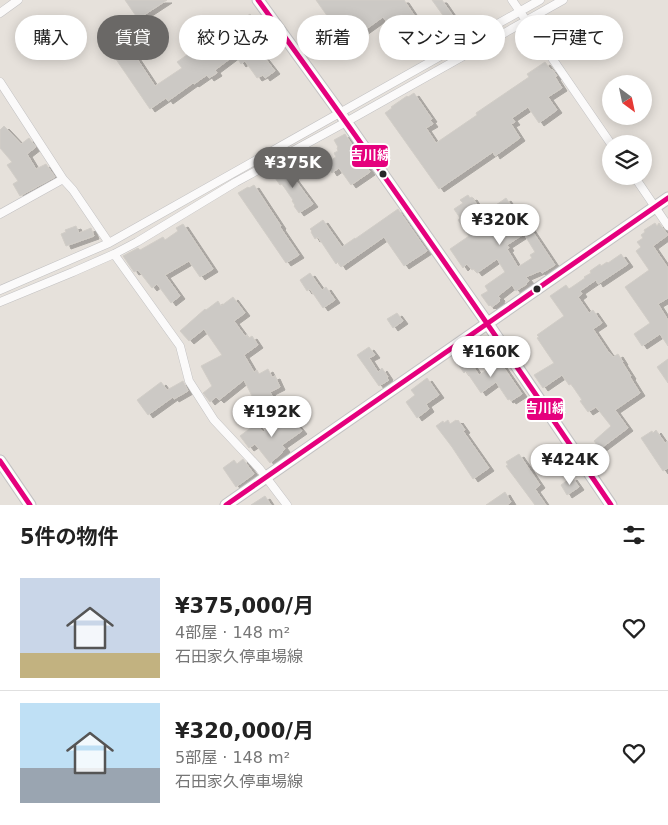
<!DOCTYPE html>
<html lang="ja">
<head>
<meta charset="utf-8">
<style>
	body { margin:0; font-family:"DejaVu Sans","Noto Sans JP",sans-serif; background:#f2f2f2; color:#222; height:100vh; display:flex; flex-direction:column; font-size:19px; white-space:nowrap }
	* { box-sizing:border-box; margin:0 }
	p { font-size:16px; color:#767676 }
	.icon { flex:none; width:28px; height:28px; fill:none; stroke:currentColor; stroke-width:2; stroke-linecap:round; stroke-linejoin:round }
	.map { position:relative; height:505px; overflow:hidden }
	.side { display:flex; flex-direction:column; background:#fff; flex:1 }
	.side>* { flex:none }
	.hud { position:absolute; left:15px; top:15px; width:639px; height:45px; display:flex; gap:10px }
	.needle { width:32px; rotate:147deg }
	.buttons { position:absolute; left:602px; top:75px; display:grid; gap:10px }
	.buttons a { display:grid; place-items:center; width:50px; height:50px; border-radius:50%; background:#fff; box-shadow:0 2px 12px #0003; font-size:25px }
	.price { position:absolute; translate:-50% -42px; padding:0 11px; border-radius:18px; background:#fff; color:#222; font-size:16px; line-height:32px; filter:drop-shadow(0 1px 2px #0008) }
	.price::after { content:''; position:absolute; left:50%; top:30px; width:15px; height:11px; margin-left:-8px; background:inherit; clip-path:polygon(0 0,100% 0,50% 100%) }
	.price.selected { background:#6a6866; color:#fff }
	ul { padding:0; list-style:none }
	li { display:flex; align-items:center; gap:15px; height:125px; padding:0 20px }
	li+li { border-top:1px solid #e0e0e0 }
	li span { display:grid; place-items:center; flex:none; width:140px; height:100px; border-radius:0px; color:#555 }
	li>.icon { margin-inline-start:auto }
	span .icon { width:60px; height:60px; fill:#fffc; stroke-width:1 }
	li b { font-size:21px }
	h2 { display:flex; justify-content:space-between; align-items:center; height:60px; padding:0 20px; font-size:21px }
	.tag { padding:0 18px; border-radius:22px; background:#fff; box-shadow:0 2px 12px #0003; font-size:18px; line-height:45px }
	.tag.selected { background:#6a6866; color:#fff }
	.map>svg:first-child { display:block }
	.building { fill:#ccc9c5; stroke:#d1cdc7; fill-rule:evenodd; filter:url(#shadow) }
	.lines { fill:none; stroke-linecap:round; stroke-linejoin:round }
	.street-casing { stroke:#c2c1c2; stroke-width:9 }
	.secondary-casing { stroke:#c2c1c2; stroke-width:13 }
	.street { stroke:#fbfafa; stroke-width:8 }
	.secondary { stroke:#fbfafa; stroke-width:11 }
	.bus-1-casing { stroke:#fff; stroke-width:9 }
	.bus-1 { stroke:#e5007d; stroke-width:5 }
	.bus-dot { fill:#272727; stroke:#fff; stroke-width:2 }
	.line-badge { stroke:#fff; stroke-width:2 }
	.badge-label { font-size:14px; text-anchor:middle; font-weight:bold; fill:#fff }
</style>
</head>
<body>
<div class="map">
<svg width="668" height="505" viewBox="0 0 668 505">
	<defs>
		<filter id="shadow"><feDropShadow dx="5" dy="3" stdDeviation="0" flood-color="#0004"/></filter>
	</defs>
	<rect width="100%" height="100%" fill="#e6e1db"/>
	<path class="building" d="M125,0H167L138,19Z
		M316,0H404L414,15L393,30L383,17L337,50L325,34L335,27Z
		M432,0H442L453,16L447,21Z
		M250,14L259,26L247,35L260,54L261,53L275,71L265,78L263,75L257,78L245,61L241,64L235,55L215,70L217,73L209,78L207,75L194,84L193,83L168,101L166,98L150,109L109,49L124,39L155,86L182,68L177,62L212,37L214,40Z
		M545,62L551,70L552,69L557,76L555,77L562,88L548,97L557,110L539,123L528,107L512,118L515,122L511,124L520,138L495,156L493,152L439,189L385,113L392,108L391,107L407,96L408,97L414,93L432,119L430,120L433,124L426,128L436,143L477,115L476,113L529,77L527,74Z
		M4,126L21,144L29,138L36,147L27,154L36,169L46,164L55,177L20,196L13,184L18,181L7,165L12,162L0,148V130Z
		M345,134L370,172L351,185L339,168L332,173L326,163L336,157L334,153L338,151L337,148L338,147L334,140Z
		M286,164L294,176L293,177L313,204L299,213L294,206L295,205L292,201L293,200L282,184L280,185L273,175L276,173L275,172Z
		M254,185L281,226L280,227L299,255L286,263L238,193L248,187L249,188Z
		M468,195L470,198L472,197L483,214L506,198L516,213L519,211L555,265L542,273L540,271L526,277L529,281L526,283L527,284L516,291L512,285L498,296L500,298L499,300L500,301L492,307L490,305L489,306L481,295L488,291L485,286L505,272L497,259L477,273L474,269L472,270L467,264L463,268L450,249L469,236L458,220L460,218L454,209L463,203L460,200ZM501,215L512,231L498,239L488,223ZM524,234L535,252L530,255L532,258L518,267L507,249L509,248L507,245Z
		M398,209L427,251L404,266L384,237L341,267L338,262L336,264L318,237L315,239L311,232L312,231L310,229L323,220L342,247L355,238V239Z
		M655,223L657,226L659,223L668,235L653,246L668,268V298L658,304L668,320V346L660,334L642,346L634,334L650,323L625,287L649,270L636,251L641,247L637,242L643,238L641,235L645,232L644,230Z
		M183,224L213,269L200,277L189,261L165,275L180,296L171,303L157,284L152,288L138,270L134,272L123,256L138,248L140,250L163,237L165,240L178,231L176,228Z
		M76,226L79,233L91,228L94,236L66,246L61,234L66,232L65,230Z
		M621,254L628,264L598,284L596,280L580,291L582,294L578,297L589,313L593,310L602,323L593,329L609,353V352L613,357L618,354L623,362H622L631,376L630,377L640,393L615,410L628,428L600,449L594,441L611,426L596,407L588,412L580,401L582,400L571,384L569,385L562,375L543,388L534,375L554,363L537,338L539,337L537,335L564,316L550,296L566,285L569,289L585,278L584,277L591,273L590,271L600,264L601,266L607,262L608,263Z
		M310,273L322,290L326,287L335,300L323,308L310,289L307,291L300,280Z
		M233,297L245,313L234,321L245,336L247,335L249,338L252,336L258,345L244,355L254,372L257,370L259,374L268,369L272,377L275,376L280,387L270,392L273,397L269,399L270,402L260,407L255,397L253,398L244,380L219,400L216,397L210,402L203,393L212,386L201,366L222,355L204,329L189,341L180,331L205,309L206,310L218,301L221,306Z
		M397,313L403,321L393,328L387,319Z
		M490,341L502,358L494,364L482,346Z
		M369,347L375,355L369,358L378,372L382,368L388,377L387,378L389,380L379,386L357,355Z
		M465,354L479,375L500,362L522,394L511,401L510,399L508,400L496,382L481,393L466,371L464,373L456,361Z
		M668,359V383L657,367Z
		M427,378L439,395L426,404L429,409L417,418L406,402L415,395L411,390Z
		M183,381L188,391L174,399L173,397L148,415L137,400L161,382L167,390Z
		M289,415L302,431L282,445L285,449L282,452V453L270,463L255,444L249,448L240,436L256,424L263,432L271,426L272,428Z
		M448,420L450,424L456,420L457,421L458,420L465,430L463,431L489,468L473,479L452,447L436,426L443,421L444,423Z
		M656,430L665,443L668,441V468L663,471L641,438L652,431L653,433Z
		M519,454L540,485L535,489L546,505H535L506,466L508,465L506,462Z
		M243,459L254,474L236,487L223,468L234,460L237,464Z
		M572,477L579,487L567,495L561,485Z
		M505,492L511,502L507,505H486Z
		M265,496L271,505H251Z"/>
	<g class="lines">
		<g class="street-casing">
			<path id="street" d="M512,0L611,144
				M0,13L18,0
				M0,82L63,179L73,190L109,243
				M634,176L668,226
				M0,214L63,179
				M114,254L180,346L189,381L214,420L259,468L287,505
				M0,290L109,243L540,0
				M0,302L73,272L114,254L137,242L236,182L346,122L563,0"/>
		</g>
		<g class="secondary-casing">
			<path id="secondary" d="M258,0L340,113L488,324L611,505
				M0,461L30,505
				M226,505L668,198"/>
		</g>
		<use href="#street" class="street"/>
		<use href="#secondary" class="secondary"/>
		<g class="bus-1-casing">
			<path id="bus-1" d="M258,0C379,166 496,335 611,505
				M0,461L30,505
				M226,505L668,198"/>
		</g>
		<use href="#bus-1" class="bus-1"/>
	</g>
	<g class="bus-dot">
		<circle cx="383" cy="174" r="4.5"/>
		<circle cx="537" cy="289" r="4.5"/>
	</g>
	<g class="line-badge">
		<rect x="351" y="144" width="38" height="24" rx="5" fill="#e5007d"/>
		<rect x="526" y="397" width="38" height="24" rx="5" fill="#e5007d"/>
	</g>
	<g class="badge-label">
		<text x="370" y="160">吉川線</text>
		<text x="545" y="413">吉川線</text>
	</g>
</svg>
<div class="buttons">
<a><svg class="needle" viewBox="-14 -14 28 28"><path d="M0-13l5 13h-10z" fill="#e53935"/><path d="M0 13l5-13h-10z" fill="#767676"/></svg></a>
<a><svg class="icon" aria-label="layers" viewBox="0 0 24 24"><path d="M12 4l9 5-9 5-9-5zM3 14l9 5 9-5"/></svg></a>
</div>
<b class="price selected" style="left:293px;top:189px">¥375K</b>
<b class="price" style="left:500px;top:246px">¥320K</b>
<b class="price" style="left:491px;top:378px">¥160K</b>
<b class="price" style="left:272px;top:438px">¥192K</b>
<b class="price" style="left:570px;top:486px">¥424K</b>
<div class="hud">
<a class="tag">購入</a>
<a class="tag selected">賃貸</a>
<a class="tag">絞り込み</a>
<a class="tag">新着</a>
<a class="tag">マンション</a>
<a class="tag">一戸建て</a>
</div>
</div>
<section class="side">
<h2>5件の物件<svg class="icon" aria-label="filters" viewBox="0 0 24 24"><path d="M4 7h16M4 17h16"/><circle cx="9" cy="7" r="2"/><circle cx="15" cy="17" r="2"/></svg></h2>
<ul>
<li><span style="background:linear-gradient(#c9d6e8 75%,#c2b280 0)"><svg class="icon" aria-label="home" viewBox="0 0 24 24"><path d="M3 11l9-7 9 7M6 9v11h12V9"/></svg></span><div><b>¥375,000/月</b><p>4部屋 · 148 m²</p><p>石田家久停車場線</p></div><svg class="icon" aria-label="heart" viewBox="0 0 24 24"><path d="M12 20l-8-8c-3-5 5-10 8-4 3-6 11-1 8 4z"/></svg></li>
<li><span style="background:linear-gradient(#bfe0f5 65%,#9aa5b1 0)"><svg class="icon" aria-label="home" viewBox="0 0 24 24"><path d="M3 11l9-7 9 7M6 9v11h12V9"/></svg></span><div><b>¥320,000/月</b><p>5部屋 · 148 m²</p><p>石田家久停車場線</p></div><svg class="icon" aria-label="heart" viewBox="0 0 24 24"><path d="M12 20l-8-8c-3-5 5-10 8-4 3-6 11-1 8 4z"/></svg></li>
</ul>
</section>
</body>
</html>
